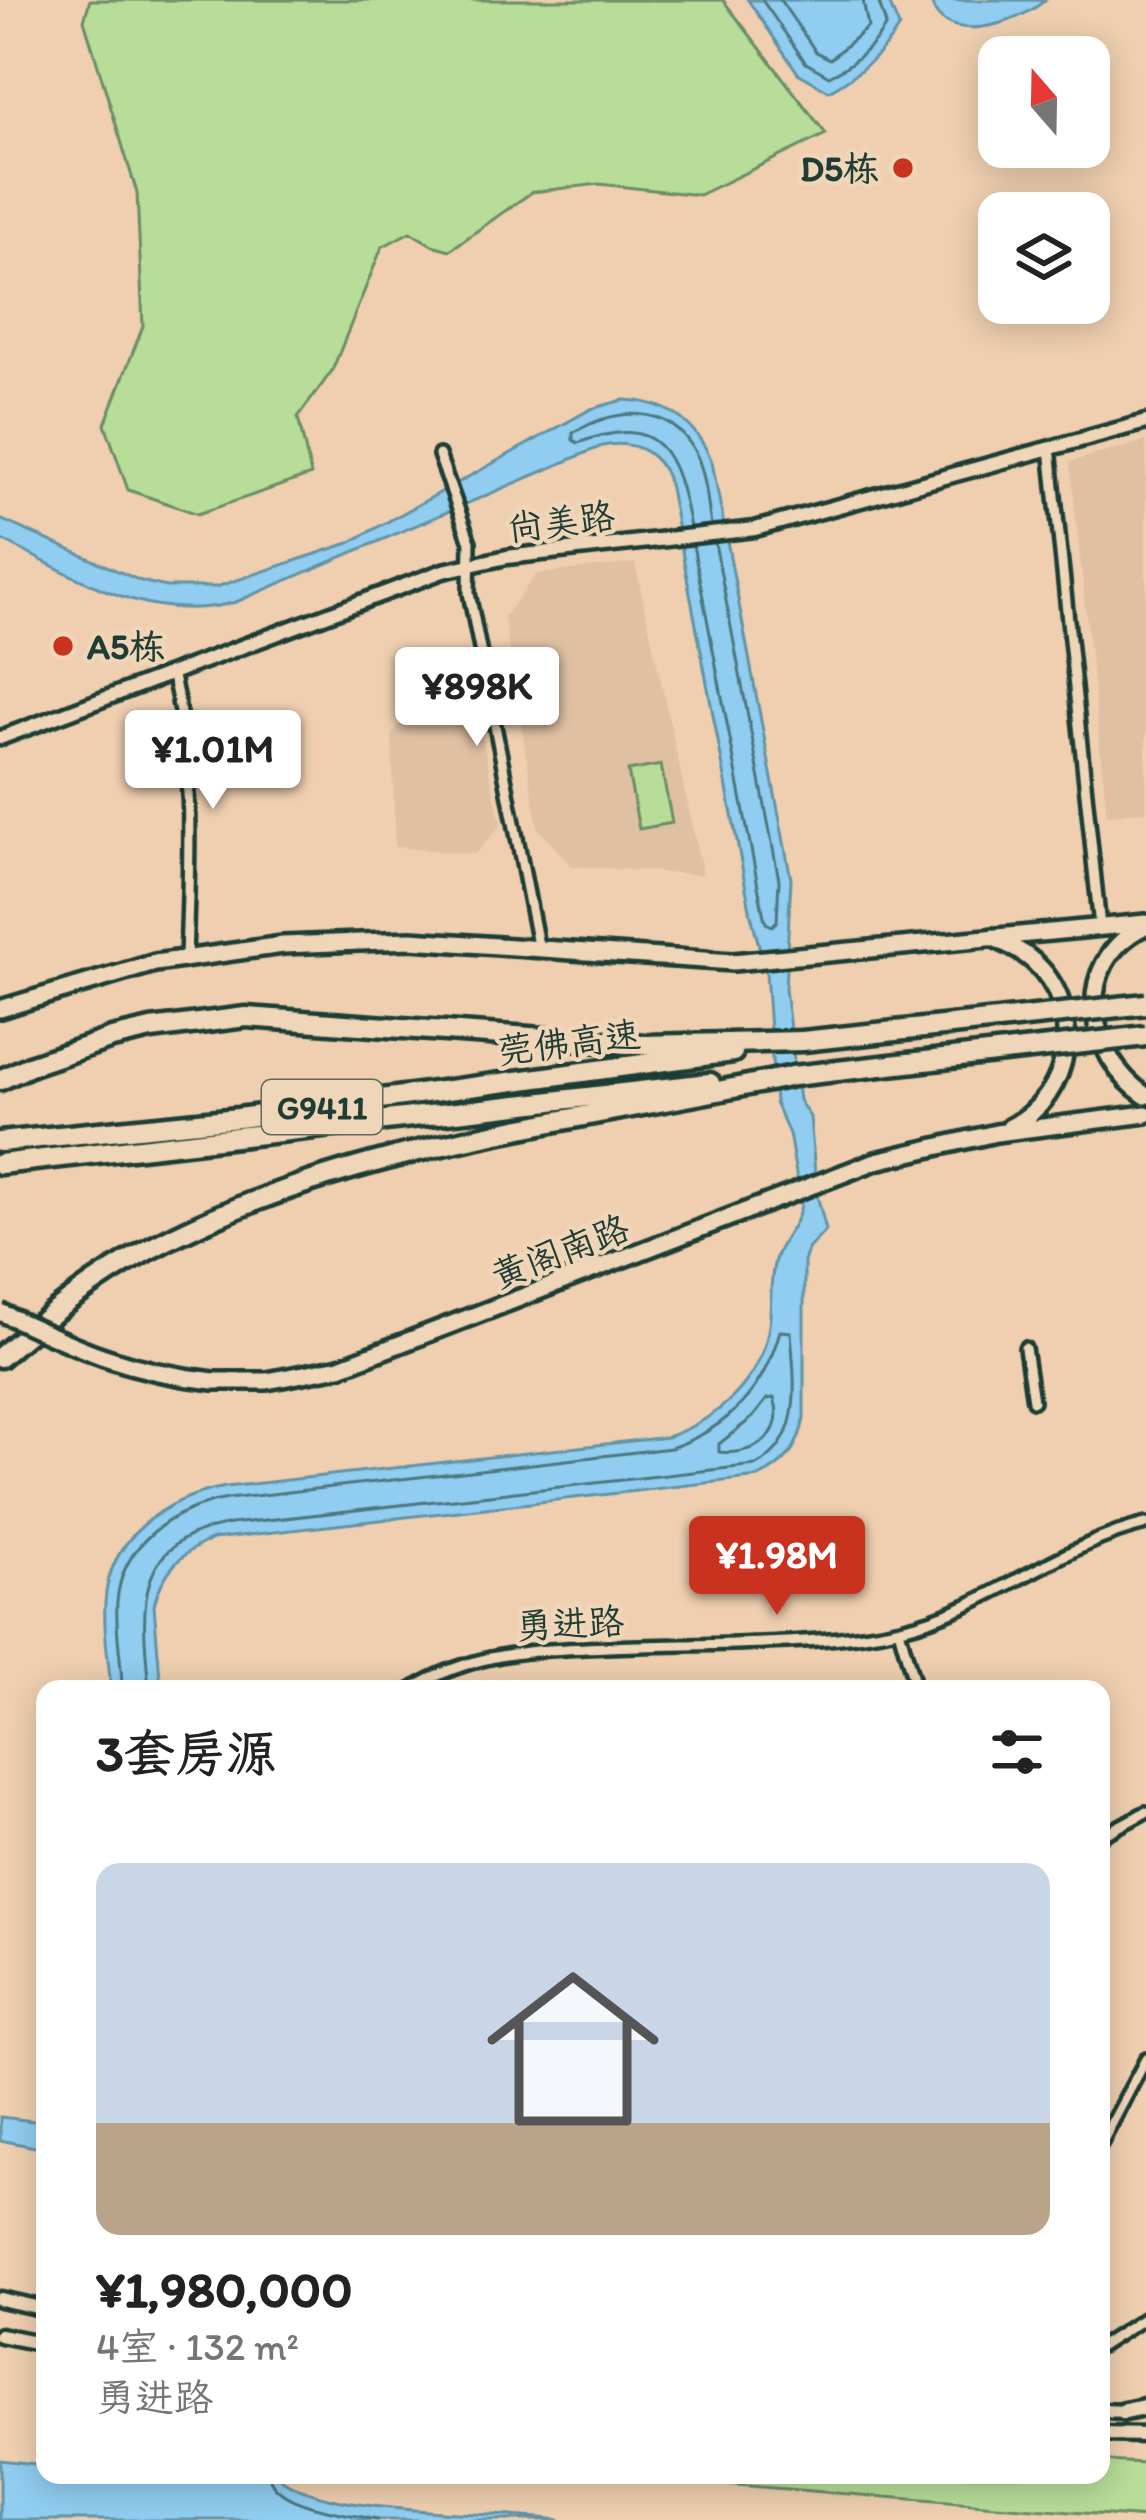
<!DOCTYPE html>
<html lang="zh">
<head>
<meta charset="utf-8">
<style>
	body { margin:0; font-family:Itim,"LXGW WenKai TC",sans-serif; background:#f2f2f2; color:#222; height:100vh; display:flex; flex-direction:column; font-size:45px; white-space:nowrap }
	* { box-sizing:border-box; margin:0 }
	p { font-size:39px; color:#767676 }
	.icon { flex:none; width:66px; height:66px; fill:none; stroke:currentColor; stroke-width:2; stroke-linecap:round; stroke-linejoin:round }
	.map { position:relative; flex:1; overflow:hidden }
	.drawer { position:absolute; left:36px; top:1680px; width:1074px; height:804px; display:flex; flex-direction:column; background:#fff; border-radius:24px; box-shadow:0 6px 30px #0003 }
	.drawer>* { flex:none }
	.needle { width:78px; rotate:340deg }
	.buttons { position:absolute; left:978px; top:36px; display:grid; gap:24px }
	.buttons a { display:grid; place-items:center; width:132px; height:132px; border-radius:24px; background:#fff; box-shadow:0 6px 30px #0003; font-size:60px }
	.price { position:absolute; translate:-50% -102px; padding:0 27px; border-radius:12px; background:#fff; color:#222; font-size:39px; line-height:78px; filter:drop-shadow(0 3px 6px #0008) }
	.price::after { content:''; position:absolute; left:50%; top:72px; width:36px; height:27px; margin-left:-18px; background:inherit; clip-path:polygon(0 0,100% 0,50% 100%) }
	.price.current { background:#c8321e; color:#fff }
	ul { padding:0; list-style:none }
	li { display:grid; align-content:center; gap:24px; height:636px; padding:0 60px }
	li+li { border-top:3px solid #e0e0e0 }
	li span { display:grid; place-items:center; height:372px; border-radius:24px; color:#555 }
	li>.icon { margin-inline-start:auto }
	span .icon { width:216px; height:216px; fill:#fffc; stroke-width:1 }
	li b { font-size:51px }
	h2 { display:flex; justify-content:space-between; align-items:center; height:144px; padding:0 60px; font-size:51px }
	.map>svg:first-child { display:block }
	.built { fill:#dfc0a3 }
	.green { fill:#b7dd98; stroke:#6b8d66; stroke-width:3 }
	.water { fill:#90cdf0; stroke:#6393a5; stroke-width:3 }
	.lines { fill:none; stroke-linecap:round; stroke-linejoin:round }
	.shore { stroke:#4c777f; stroke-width:3 }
	.minor-casing { stroke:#1f3d34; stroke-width:18 }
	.tertiary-casing { stroke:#1f3d34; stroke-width:21 }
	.primary-casing { stroke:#1f3d34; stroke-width:24 }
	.motorway-casing { stroke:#1f3d34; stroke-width:27 }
	.minor { stroke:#f0d6b8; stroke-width:9 }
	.tertiary { stroke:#f0d6b8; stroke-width:12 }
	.primary { stroke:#f0d6b8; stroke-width:15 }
	.motorway { stroke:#f0d6b8; stroke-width:18 }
	.primary-bridge-casing { stroke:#1f3d34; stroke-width:24; stroke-linecap:butt }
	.motorway-bridge-casing { stroke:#1f3d34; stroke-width:27; stroke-linecap:butt }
	.primary-bridge { stroke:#f0d6b8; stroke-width:15 }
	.motorway-bridge { stroke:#f0d6b8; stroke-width:18 }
	.poi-dot { fill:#c8321e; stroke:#f0d6b8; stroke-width:4.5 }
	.labels { text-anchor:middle; stroke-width:9; stroke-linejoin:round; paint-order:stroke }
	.shield { fill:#f0d6b8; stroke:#5e6b5c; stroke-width:3 }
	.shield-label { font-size:33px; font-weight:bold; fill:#1f3d34 }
	.poi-label { font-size:36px; font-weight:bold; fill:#1f3d34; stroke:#f0d6b8; text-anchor:end }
	.street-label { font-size:36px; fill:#1f3d34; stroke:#f0d6b8 }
</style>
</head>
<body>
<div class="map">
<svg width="1146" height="2520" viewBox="0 0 1146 2520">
	<rect width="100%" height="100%" fill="#efcfb0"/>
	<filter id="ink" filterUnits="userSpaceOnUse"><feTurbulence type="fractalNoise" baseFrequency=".00833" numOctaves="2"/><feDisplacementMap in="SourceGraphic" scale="24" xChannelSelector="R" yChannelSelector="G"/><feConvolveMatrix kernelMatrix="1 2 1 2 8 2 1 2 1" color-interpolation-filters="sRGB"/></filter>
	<g filter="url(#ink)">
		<path class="built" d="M1146,441V811L1107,815L1070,462Z
			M635,563L703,875L571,866L538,828L504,617L536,574Z
			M472,691L501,825L475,854L395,847L392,735L407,714Z"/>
		<path class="green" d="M90,0H723L826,134L699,195L599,184L532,192L450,250L432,245L410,232L382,247L332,371L298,417L311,475L198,514L128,490L105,424L143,326L137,193L84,20Z
			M661,765L672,823L639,829L628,771Z
			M1101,2461L1146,2463V2518L613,2475H1101Z"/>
		<path class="water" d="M748,0H888L899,27C882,55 858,75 829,91L798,73Z
			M931,0H1045C1021,23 941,49 931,0Z
			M623,400C666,401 696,422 712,462L791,879L785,989L799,1100L810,1117L817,1195L826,1230L808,1249L804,1262V1419C798,1448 786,1464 759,1477L213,1539C181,1551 162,1572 154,1605L161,1689H111C109,1661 103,1631 105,1603C108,1537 167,1497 226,1487L667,1437C718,1419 761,1382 769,1326C772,1304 769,1282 775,1260C780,1240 801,1222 801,1202L789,1134L775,1103L766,972L751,915L670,488C662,454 637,439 602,446L236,602C149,626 75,576 0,539V519L141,581L166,587H216L349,543L591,409Z
			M0,2117L43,2122L40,2148L0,2140Z
			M0,2460L45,2465V2475H276C320,2517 494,2511 559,2520H0Z"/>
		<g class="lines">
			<path class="shore" d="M762,0L806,63L829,76C851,66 875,46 886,25L878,0
				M780,0L816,52L830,59L868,27L863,0
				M690,527C676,455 662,411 578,443L573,440V433C614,408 669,402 695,452C706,473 707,501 711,525
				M693,545L763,912L766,923L772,926L777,921L779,880L715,543
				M774,1398C787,1436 753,1456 719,1452V1444L753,1417L767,1399Z
				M122,1689C122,1661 115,1631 117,1602C121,1543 174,1508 228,1499L671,1448C730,1427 763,1391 780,1331L791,1332C794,1378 805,1441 756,1465L231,1524C130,1540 142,1609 149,1689
				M269,2475C274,2507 348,2513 377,2520"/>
			<g class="minor-casing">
				<path id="minor" d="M1050,448L1100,927
					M439,455L470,542L469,593L539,950
					M172,672C195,767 189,861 186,958
					M1025,1348L1033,1401
					M899,1629L916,1689
					M412,1689C474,1651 537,1650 607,1647C698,1643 814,1648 901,1628C989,1608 1058,1545 1146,1524
					M1101,1836L1146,1812
					M1101,2144L1146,2059
					M1101,2346L1146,2317"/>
			</g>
			<g class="tertiary-casing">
				<path id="tertiary" d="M0,738L443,571L507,557L755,529L1146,422
					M0,2299L45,2309
					M0,2335L45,2344
					M1101,2411L1127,2412
					M1101,2434L1146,2435"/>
			</g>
			<g class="primary-casing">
				<path id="primary" d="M1143,927C1070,964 1087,1057 1146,1096
					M992,937C1006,944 1021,950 1033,961C1086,1007 1073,1097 1010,1127
					M0,1009L155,963L283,945L411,940L733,962L1146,923
					M214,1381H267L340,1367L876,1161L996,1133L1146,1114
					M1123,2412L1146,2407"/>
			</g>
			<g class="motorway-casing">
				<path id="motorway" d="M0,1080L32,1065L112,1038L151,1029L246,1017L645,1045L803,1041
					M0,1142L238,1118L733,1052
					M0,1164L710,1083
					M0,1357C46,1317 94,1279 148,1250C340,1145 581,1121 793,1076"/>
			</g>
			<use href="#minor" class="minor"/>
			<use href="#tertiary" class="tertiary"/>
			<use href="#primary" class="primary"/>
			<use href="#motorway" class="motorway"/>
			<g class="primary-bridge-casing">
				<path id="primary-bridge" d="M0,1312C76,1348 128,1372 214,1381"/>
			</g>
			<g class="motorway-bridge-casing">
				<path id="motorway-bridge" d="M803,1041L1146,1004
					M793,1076L1146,1036"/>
			</g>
			<use href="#primary-bridge" class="primary-bridge"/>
			<use href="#motorway-bridge" class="motorway-bridge"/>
		</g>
	</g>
	<g class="poi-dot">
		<circle cx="903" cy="168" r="12"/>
		<circle cx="63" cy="646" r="12"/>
	</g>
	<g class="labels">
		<rect class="shield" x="262" y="1080" width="120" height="54" rx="9"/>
		<g class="shield-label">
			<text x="322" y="1119">G9411</text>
		</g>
		<g class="poi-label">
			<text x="879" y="181">D5栋</text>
			<text x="87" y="659" text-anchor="start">A5栋</text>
		</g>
		<g class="street-label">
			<text transform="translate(561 521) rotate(-7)" y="13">尚美路</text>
			<text transform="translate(569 1042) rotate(-7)" y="13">莞佛高速</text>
			<text transform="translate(560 1251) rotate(-21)" y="13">黄阁南路</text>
			<text transform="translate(570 1623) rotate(-3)" y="13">勇进路</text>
		</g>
	</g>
</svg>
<div class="buttons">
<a><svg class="needle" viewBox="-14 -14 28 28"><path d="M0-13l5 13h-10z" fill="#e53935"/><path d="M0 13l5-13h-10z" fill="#767676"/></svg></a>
<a><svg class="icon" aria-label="layers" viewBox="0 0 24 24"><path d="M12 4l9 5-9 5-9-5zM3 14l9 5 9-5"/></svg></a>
</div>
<b class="price" style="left:477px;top:749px">¥898K</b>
<b class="price" style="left:213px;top:812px">¥1.01M</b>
<b class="price current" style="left:777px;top:1618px">¥1.98M</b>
<section class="drawer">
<h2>3套房源<svg class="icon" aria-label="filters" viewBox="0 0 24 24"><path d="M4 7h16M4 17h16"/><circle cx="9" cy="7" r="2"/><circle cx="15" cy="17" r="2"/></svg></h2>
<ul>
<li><span style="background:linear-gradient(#c9d6e8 70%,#b9a48a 0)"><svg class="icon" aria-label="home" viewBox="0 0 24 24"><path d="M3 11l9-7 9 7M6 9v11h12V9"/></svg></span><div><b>¥1,980,000</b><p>4室 · 132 m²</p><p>勇进路</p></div></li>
</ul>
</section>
</div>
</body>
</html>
